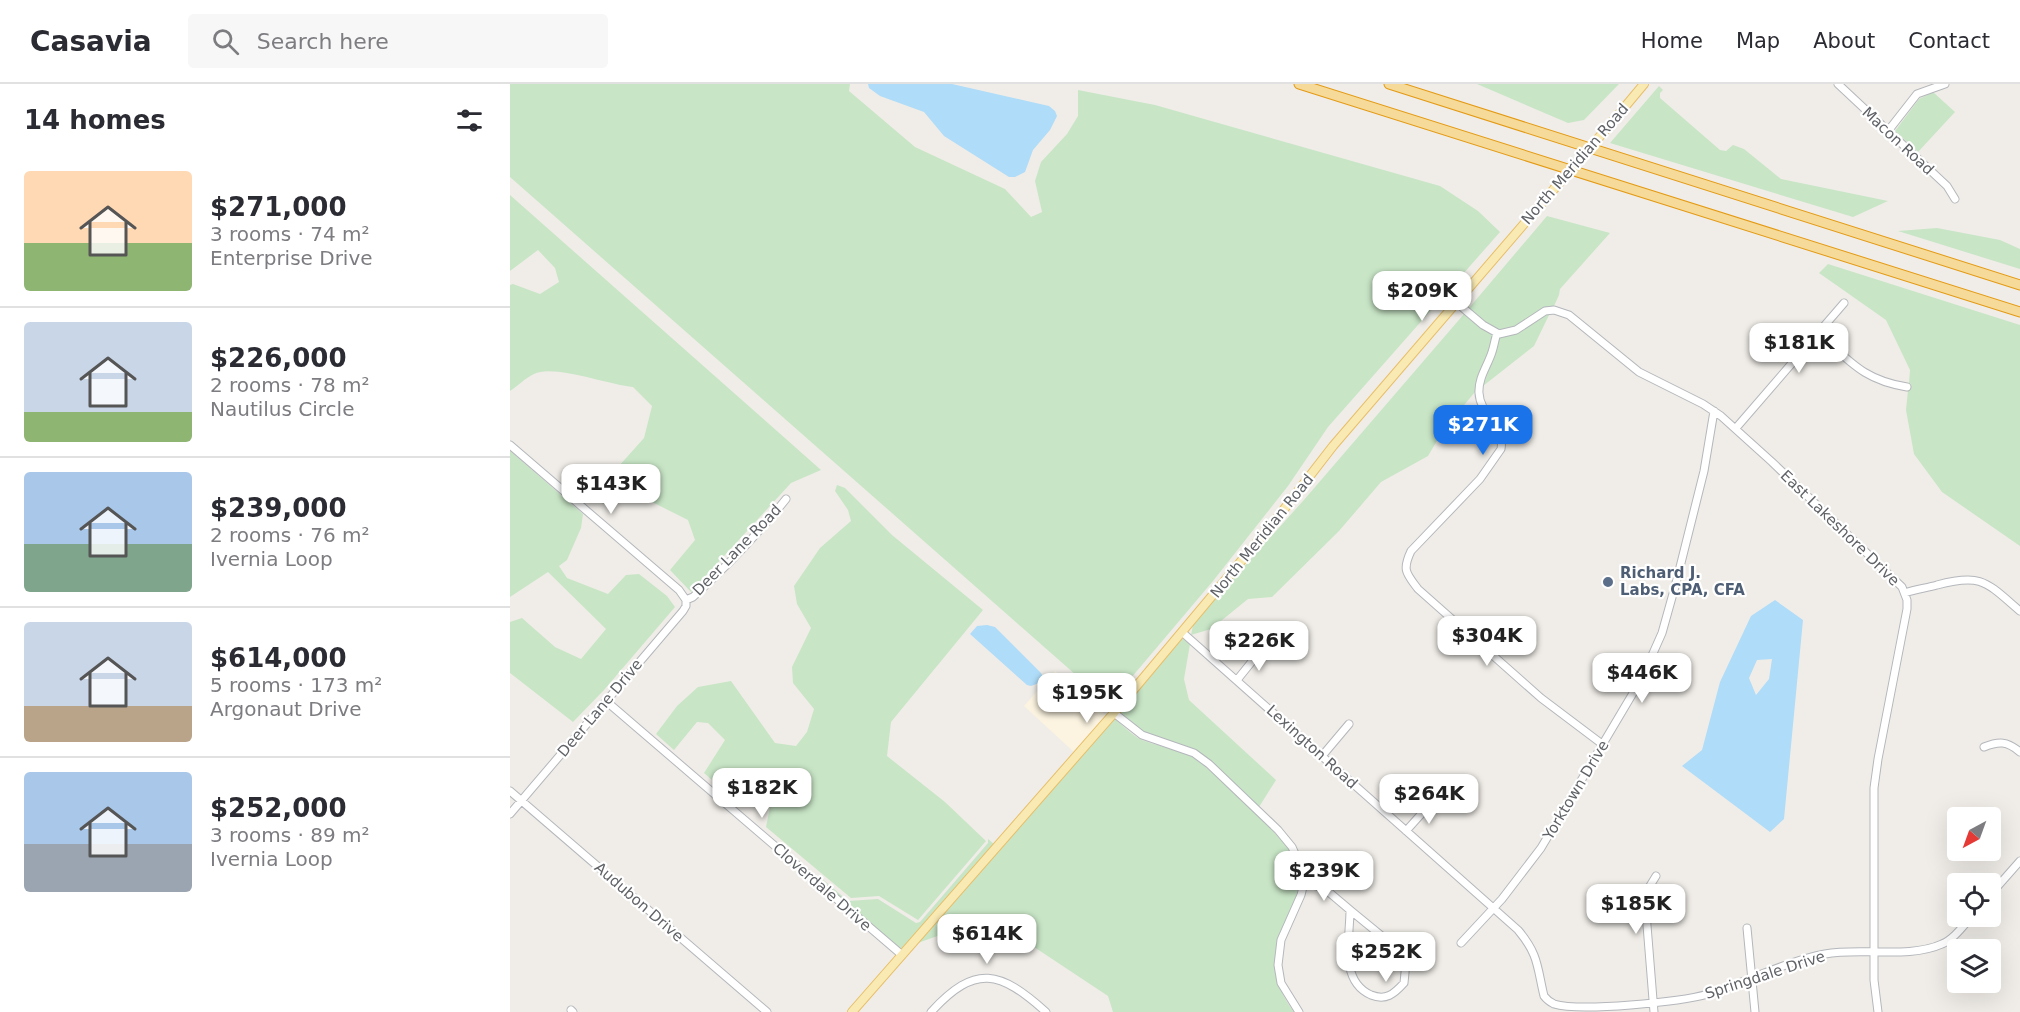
<!DOCTYPE html>
<html lang="en">
<head>
<meta charset="utf-8">
<style>
	body { margin:0; font-family:"DejaVu Sans",sans-serif; background:#f7f7f7; color:#2b2b33; height:100vh; display:flex; flex-direction:column; font-size:22px; white-space:nowrap }
	* { box-sizing:border-box; margin:0 }
	p { font-size:20px; color:#7c7c81 }
	.icon { flex:none; width:33px; height:33px; fill:none; stroke:currentColor; stroke-width:2; stroke-linecap:round; stroke-linejoin:round }
	.map { position:relative; flex:1; overflow:hidden }
	.sheet { display:flex; flex-direction:column; background:#fff; width:510px }
	.sheet>* { flex:none }
	.needle { width:39px; rotate:221deg }
	.tools { position:absolute; left:1437px; top:723px; display:grid; gap:12px }
	.tools a { display:grid; place-items:center; width:54px; height:54px; border-radius:6px; background:#fff; box-shadow:0 6px 24px #0002; font-size:30px }
	.price { position:absolute; translate:-50% -51px; padding:0 14px; border-radius:12px; background:#fff; color:#222; font-size:20px; line-height:39px; filter:drop-shadow(0 2px 3px #0008) }
	.price::after { content:''; position:absolute; left:50%; top:36px; width:18px; height:14px; margin-left:-9px; background:inherit; clip-path:polygon(0 0,100% 0,50% 100%) }
	.price.current { background:#1a73e8; color:#fff }
	ul { padding:0; list-style:none }
	li { display:flex; align-items:center; gap:18px; height:150px; padding:0 24px }
	li+li { border-top:2px solid #e1e1e2 }
	li span { display:grid; place-items:center; flex:none; width:168px; height:120px; border-radius:6px; color:#555 }
	li>.icon { margin-inline-start:auto }
	span .icon { width:72px; height:72px; fill:#fffc; stroke-width:1 }
	li b { font-size:26px }
	h2 { display:flex; justify-content:space-between; align-items:center; height:72px; padding:0 24px; font-size:26px }
	header { display:flex; align-items:center; gap:36px; box-sizing:border-box; height:84px; padding:0 30px; background:#fff; border-bottom:2px solid #e1e1e2 }
	header strong { font-size:28px }
	nav { display:flex; gap:33px; margin-inline-start:auto; font-size:21px }
	.search { width:420px; height:54px; background:#f7f7f7; display:flex; align-items:center; gap:15px; box-sizing:border-box; padding:0 21px; border-radius:6px; color:#7c7c81; font-size:22px }
	main { display:flex; flex:1; min-height:0 }
	.map>svg:first-child { display:block }
	.commercial { fill:#fcf4e1 }
	.green { fill:#c8e5c6 }
	.water { fill:#afdcf8; fill-rule:evenodd }
	.lines { fill:none; stroke-linecap:round; stroke-linejoin:round }
	.minor-casing { stroke:#b4b7bb; stroke-width:9 }
	.major-casing { stroke:#e7be69; stroke-width:10 }
	.highway-casing { stroke:#e49a13; stroke-width:11 }
	.minor { stroke:#fff; stroke-width:7 }
	.major { stroke:#f9eab3; stroke-width:8 }
	.highway { stroke:#f5da99; stroke-width:9 }
	.major-bridge-casing { stroke:#e7be69; stroke-width:10; stroke-linecap:butt }
	.major-bridge { stroke:#f9eab3; stroke-width:8 }
	.service-dot { fill:#5c6f8a; stroke:#fff; stroke-width:2 }
	.labels { text-anchor:middle; stroke-width:4.5; stroke-linejoin:round; paint-order:stroke }
	.street-label { font-size:15px; fill:#5f6266; stroke:#fff }
	.service-label { font-size:15px; font-weight:bold; fill:#4e5e75; stroke:#fff; text-anchor:start }
</style>
</head>
<body>
<header>
<strong>Casavia</strong>
<div class="search"><svg class="icon" aria-label="search" viewBox="0 0 24 24"><circle cx="10" cy="10" r="6"/><path d="M15 15l6 6"/></svg>Search here</div>
<nav><a>Home</a><a>Map</a><a>About</a><a>Contact</a></nav>
</header>
<main>
<section class="sheet">
<h2>14 homes<svg class="icon" aria-label="filters" viewBox="0 0 24 24"><path d="M4 7h16M4 17h16"/><circle cx="9" cy="7" r="2"/><circle cx="15" cy="17" r="2"/></svg></h2>
<ul>
<li><span style="background:linear-gradient(#ffd9b3 60%,#8fb573 0)"><svg class="icon" aria-label="home" viewBox="0 0 24 24"><path d="M3 11l9-7 9 7M6 9v11h12V9"/></svg></span><div><b>$271,000</b><p>3 rooms · 74 m²</p><p>Enterprise Drive</p></div></li>
<li><span style="background:linear-gradient(#c9d6e8 75%,#8fb573 0)"><svg class="icon" aria-label="home" viewBox="0 0 24 24"><path d="M3 11l9-7 9 7M6 9v11h12V9"/></svg></span><div><b>$226,000</b><p>2 rooms · 78 m²</p><p>Nautilus Circle</p></div></li>
<li><span style="background:linear-gradient(#a9c7e8 60%,#7fa58c 0)"><svg class="icon" aria-label="home" viewBox="0 0 24 24"><path d="M3 11l9-7 9 7M6 9v11h12V9"/></svg></span><div><b>$239,000</b><p>2 rooms · 76 m²</p><p>Ivernia Loop</p></div></li>
<li><span style="background:linear-gradient(#c9d6e8 70%,#b9a48a 0)"><svg class="icon" aria-label="home" viewBox="0 0 24 24"><path d="M3 11l9-7 9 7M6 9v11h12V9"/></svg></span><div><b>$614,000</b><p>5 rooms · 173 m²</p><p>Argonaut Drive</p></div></li>
<li><span style="background:linear-gradient(#a9c7e8 60%,#9aa5b1 0)"><svg class="icon" aria-label="home" viewBox="0 0 24 24"><path d="M3 11l9-7 9 7M6 9v11h12V9"/></svg></span><div><b>$252,000</b><p>3 rooms · 89 m²</p><p>Ivernia Loop</p></div></li>
</ul>
</section>
<div class="map">
<svg width="1510" height="928" viewBox="0 0 1510 928">
	<rect width="100%" height="100%" fill="#f0ede8"/>
	<path class="commercial" d="M545,587L597,632L565,669L514,622Z"/>
	<path class="green" d="M0,0H340L339,7L405,63L495,105L521,133L532,128L525,97L531,78L557,50L568,32V6L645,21L930,102L968,127L990,148L818,343L778,402L703,497L599,620L0,93Z
		M967,0H1109L1074,36L1058,39Z
		M1149,2L1153,6L1150,9V14L1210,66L1216,67L1223,61L1234,65L1271,95L1378,117L1343,133L1100,59Z
		M1423,8L1445,28L1408,68L1385,47L1409,15Z
		M0,111L311,386L281,399L181,508L160,486L185,456L178,436L118,406L93,420L83,411L134,354L142,322L123,303C99,301 43,280 24,290C15,294 8,302 0,307V201L3,200L30,210L49,198L45,184L28,166L0,187Z
		M1037,132L1100,149L1050,205L1049,211L1044,222C1022,222 1006,254 985,244C975,240 967,231 959,224Z
		M1427,144L1490,156L1510,165V185L1388,147Z
		M1318,180L1510,241V462L1432,408L1404,370L1396,326L1398,306H1400L1401,300L1399,299L1400,286L1376,236L1309,189Z
		M1040,229L1024,262L973,302L986,267L989,253C1015,252 1020,232 1040,229Z
		M954,230L983,252L980,266L968,293L965,308L934,345L918,372L871,398L829,447L762,513L738,515L701,545L681,551L683,541L703,517L793,417Z
		M0,367L73,430L71,444L57,476L49,482L57,494L98,510L116,491L129,490L157,512L165,523L94,606L63,638L0,589V538L12,534L45,563L71,575L96,545L38,488L0,513Z
		M327,401L335,404L382,451L473,526L381,638L377,672L435,718L476,757L408,836L369,812L341,814L256,743L264,703L263,687L244,689L217,709L194,689L215,656L198,639L187,638L164,666L146,650L167,622L188,603L221,597L265,659L286,662L297,648L304,625L283,599L282,583L301,544L287,520L284,502L310,464L341,437L338,426L325,407Z
		M672,554L680,560L674,595L679,616L766,696L749,723L701,677L685,666L634,648L609,628Z
		M604,634C612,641 620,649 628,654C638,660 667,665 680,672C697,680 768,749 779,766C793,788 790,808 779,831C776,839 770,846 768,855C761,883 767,906 784,928H603L598,912L515,857L467,847L452,866L433,850L405,860Z
		M478,755L484,760L391,866L332,815L309,792L338,817L368,815L406,839L410,838L478,759Z"/>
	<path class="water" d="M358,0H442L539,22L545,27L547,32L540,46L523,66L515,88L505,93H499L434,52L414,28L370,12L359,4Z
		M1265,516L1293,536L1274,735L1260,748L1172,682L1192,666L1210,598L1241,532ZM1262,575L1259,595L1246,611L1239,594L1247,576Z
		M477,541L485,543L531,589L533,593L529,599L521,602L517,601L460,550L467,542Z"/>
	<g class="lines">
		<g class="minor-casing">
			<path id="minor" d="M1328,0L1437,102L1445,115
				M1378,47L1407,10L1435,0
				M946,218L973,241L989,250L1006,246L1035,227L1044,226L1059,231L1129,288L1193,320L1211,332L1262,378L1392,503L1397,516V525L1368,675L1364,704V896L1368,928
				M987,249C985,255 984,262 982,268C978,281 968,294 969,309C970,331 995,342 991,365L970,395L901,467C892,486 896,489 908,505L1031,614L1092,660
				M1308,249C1340,277 1353,296 1397,303
				M1226,344L1334,219
				M0,361L169,506L176,516
				M1395,509C1406,505 1417,504 1427,501C1472,489 1476,498 1510,527
				M176,516L183,513C216,483 248,450 276,415
				M673,549L1008,846C1029,871 1027,883 1034,912C1037,916 1040,918 1044,920C1071,928 1170,918 1198,910C1237,898 1274,878 1315,870C1350,863 1399,875 1432,860C1444,855 1453,842 1462,832
				M727,596L752,565
				M96,617L392,871
				M604,629L632,651L684,669L699,680L768,746L782,763L790,781L794,799L791,811L771,856L768,881L771,899L789,928
				M1474,663C1489,657 1497,657 1510,668
				M812,672L839,640
				M0,707L257,928
				M0,730L173,527L176,522V516
				M896,747L922,718
				M794,799L814,804L840,826
				M1480,811L1510,777
				M840,826L890,867L896,878L894,899C884,910 876,917 861,911C829,897 840,854 840,826Z
				M1237,844L1245,928
				M951,859L992,815L1031,764L1132,594L1152,549L1166,499L1194,387L1204,327
				M61,926L63,928
				M421,928C466,879 490,887 536,928
				M1144,928L1136,829L1138,805L1146,792"/>
		</g>
		<g class="major-casing">
			<path id="major" d="M1098,43L1134,0
				M342,928L604,629L768,433L823,362L1044,105"/>
		</g>
		<g class="highway-casing">
			<path id="highway" d="M789,0L1510,228
				M879,0L1510,201"/>
		</g>
		<use href="#minor" class="minor"/>
		<use href="#major" class="major"/>
		<use href="#highway" class="highway"/>
		<g class="major-bridge-casing">
			<path id="major-bridge" d="M1044,105L1098,43"/>
		</g>
		<use href="#major-bridge" class="major-bridge"/>
	</g>
	<circle class="service-dot" cx="1098" cy="498" r="6"/>
	<g class="labels">
		<g class="street-label">
			<text transform="translate(1388 57) rotate(43)" y="5">Macon Road</text>
			<text transform="translate(1065 80) rotate(-49)" y="5">North Meridian Road</text>
			<text transform="translate(1330 444) rotate(44)" y="5">East Lakeshore Drive</text>
			<text transform="translate(752 452) rotate(-51)" y="5">North Meridian Road</text>
			<text transform="translate(227 466) rotate(-46)" y="5">Deer Lane Road</text>
			<text transform="translate(90 624) rotate(-50)" y="5">Deer Lane Drive</text>
			<text transform="translate(802 663) rotate(42)" y="5">Lexington Road</text>
			<text transform="translate(1066 706) rotate(-59)" y="5">Yorktown Drive</text>
			<text transform="translate(312 803) rotate(41)" y="5">Cloverdale Drive</text>
			<text transform="translate(129 818) rotate(41)" y="5">Audubon Drive</text>
			<text transform="translate(1255 891) rotate(-18)" y="5">Springdale Drive</text>
		</g>
		<g class="service-label">
			<text x="1110" y="494">Richard J.<tspan x="1110" dy="17">Labs, CPA, CFA</tspan></text>
		</g>
	</g>
</svg>
<div class="tools">
<a><svg class="needle" viewBox="-14 -14 28 28"><path d="M0-13l5 13h-10z" fill="#e53935"/><path d="M0 13l5-13h-10z" fill="#7c7c81"/></svg></a>
<a><svg class="icon" aria-label="locate" viewBox="0 0 24 24"><circle cx="12" cy="12" r="6"/><path d="M12 2v4M12 18v4M2 12h4M18 12h4"/></svg></a>
<a><svg class="icon" aria-label="layers" viewBox="0 0 24 24"><path d="M12 4l9 5-9 5-9-5zM3 14l9 5 9-5"/></svg></a>
</div>
<b class="price" style="left:912px;top:238px">$209K</b>
<b class="price" style="left:1289px;top:290px">$181K</b>
<b class="price current" style="left:973px;top:372px">$271K</b>
<b class="price" style="left:101px;top:431px">$143K</b>
<b class="price" style="left:977px;top:583px">$304K</b>
<b class="price" style="left:749px;top:588px">$226K</b>
<b class="price" style="left:1132px;top:620px">$446K</b>
<b class="price" style="left:577px;top:640px">$195K</b>
<b class="price" style="left:252px;top:735px">$182K</b>
<b class="price" style="left:919px;top:741px">$264K</b>
<b class="price" style="left:814px;top:818px">$239K</b>
<b class="price" style="left:1126px;top:851px">$185K</b>
<b class="price" style="left:477px;top:881px">$614K</b>
<b class="price" style="left:876px;top:899px">$252K</b>
</div>
</main>
</body>
</html>
